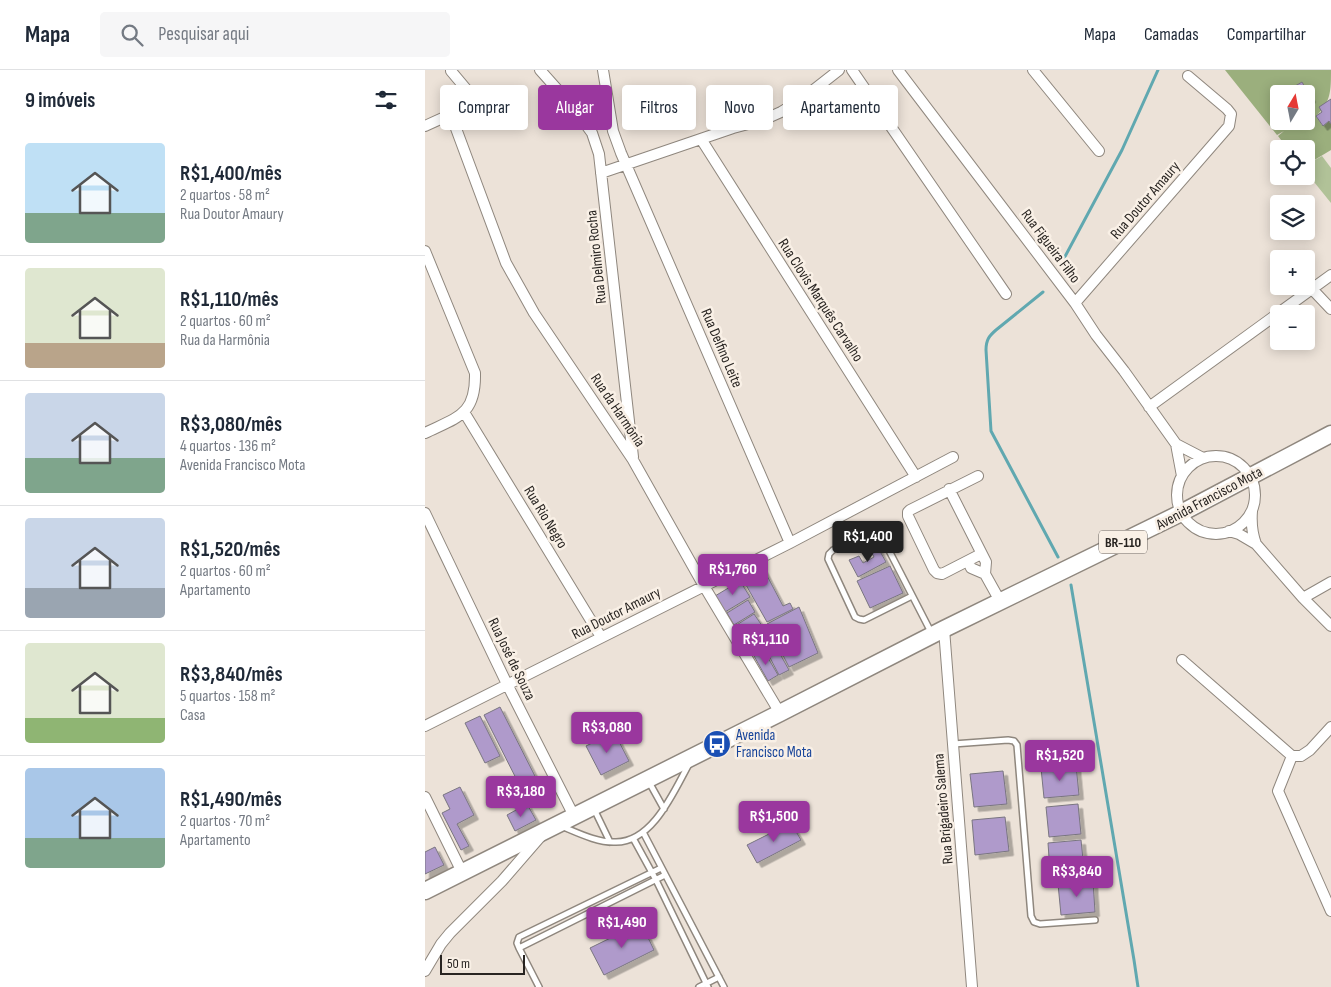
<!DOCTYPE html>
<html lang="pt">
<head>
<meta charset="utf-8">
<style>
	body { margin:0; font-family:"Sofia Sans Condensed",sans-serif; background:#f6f6f7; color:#1f2937; height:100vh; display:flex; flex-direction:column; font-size:19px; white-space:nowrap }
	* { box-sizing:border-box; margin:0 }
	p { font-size:16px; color:#747a83 }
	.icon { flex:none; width:28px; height:28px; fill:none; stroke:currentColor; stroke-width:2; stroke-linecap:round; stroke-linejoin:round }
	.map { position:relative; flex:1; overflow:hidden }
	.panel { display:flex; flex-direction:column; background:#fff; width:425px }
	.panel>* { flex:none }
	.banner { position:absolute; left:15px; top:15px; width:475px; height:45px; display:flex; gap:10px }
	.needle { width:32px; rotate:10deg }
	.tools { position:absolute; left:845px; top:15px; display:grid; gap:10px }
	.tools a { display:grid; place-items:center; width:45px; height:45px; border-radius:5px; background:#fff; box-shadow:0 2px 12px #0003; font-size:25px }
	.scale { position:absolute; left:15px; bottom:12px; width:85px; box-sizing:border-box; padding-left:5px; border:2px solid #282421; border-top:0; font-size:14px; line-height:18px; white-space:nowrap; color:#282421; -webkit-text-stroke:4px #f9f0e6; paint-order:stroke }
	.price { position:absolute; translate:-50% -42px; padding:0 11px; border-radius:5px; background:#9a379e; color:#fff; font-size:16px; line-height:32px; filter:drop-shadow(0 1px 2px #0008) }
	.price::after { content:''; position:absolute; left:50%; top:30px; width:15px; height:11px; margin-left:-8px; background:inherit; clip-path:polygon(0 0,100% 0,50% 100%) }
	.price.on { background:#222; color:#fff }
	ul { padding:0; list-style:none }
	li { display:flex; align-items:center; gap:15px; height:125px; padding:0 25px }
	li+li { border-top:1px solid #e0e1e3 }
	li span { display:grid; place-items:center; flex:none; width:140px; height:100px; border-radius:5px; color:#555 }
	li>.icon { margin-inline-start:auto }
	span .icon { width:60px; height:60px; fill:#fffc; stroke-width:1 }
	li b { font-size:21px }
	h2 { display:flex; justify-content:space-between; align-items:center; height:60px; padding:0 25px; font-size:21px }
	.pill { padding:0 18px; border-radius:5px; background:#fff; box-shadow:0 2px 12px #0003; font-size:18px; line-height:45px }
	.pill.on { background:#9a379e; color:#fff }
	header { display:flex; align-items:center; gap:30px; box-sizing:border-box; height:70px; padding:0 25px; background:#fff; border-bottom:1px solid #e0e1e3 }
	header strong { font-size:24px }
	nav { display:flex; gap:28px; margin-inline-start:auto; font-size:18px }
	.search { width:350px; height:45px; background:#f6f6f7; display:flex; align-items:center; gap:12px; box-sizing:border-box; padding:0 18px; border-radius:5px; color:#747a83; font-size:19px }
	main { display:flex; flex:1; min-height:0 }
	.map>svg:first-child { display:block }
	.green { fill:#b1c298 }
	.forest { fill:#9baf7d; fill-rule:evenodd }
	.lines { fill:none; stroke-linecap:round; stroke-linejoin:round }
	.stream { stroke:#60a8b0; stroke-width:3 }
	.building { fill:#af9acb; stroke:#797580; filter:url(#shadow) }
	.service-casing { stroke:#8f877e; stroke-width:8 }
	.minor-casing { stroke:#8f877e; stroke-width:12 }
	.primary-casing { stroke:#8f877e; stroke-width:19 }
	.service { stroke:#fff; stroke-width:5 }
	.minor { stroke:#fff; stroke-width:10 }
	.primary { stroke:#fff; stroke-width:16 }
	.labels { text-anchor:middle; stroke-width:5; stroke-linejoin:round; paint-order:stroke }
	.shield { fill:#f9f0e6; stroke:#67615c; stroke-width:1 }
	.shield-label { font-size:14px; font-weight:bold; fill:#282421 }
	.street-label { font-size:15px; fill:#282421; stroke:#f9f0e6 }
	.transit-label { font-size:15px; fill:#164399; stroke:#f9f0e6; text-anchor:start }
</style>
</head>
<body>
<header>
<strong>Mapa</strong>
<div class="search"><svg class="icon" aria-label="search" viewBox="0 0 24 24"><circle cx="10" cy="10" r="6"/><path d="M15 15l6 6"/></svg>Pesquisar aqui</div>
<nav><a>Mapa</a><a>Camadas</a><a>Compartilhar</a></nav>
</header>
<main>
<section class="panel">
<h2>9 imóveis<svg class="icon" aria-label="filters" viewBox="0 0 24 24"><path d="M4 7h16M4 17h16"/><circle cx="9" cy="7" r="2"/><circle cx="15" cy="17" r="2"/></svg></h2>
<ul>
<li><span style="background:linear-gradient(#bfe0f5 70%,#7fa58c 0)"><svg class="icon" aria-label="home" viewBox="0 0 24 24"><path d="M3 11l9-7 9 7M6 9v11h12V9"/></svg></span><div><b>R$1,400/mês</b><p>2 quartos · 58 m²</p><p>Rua Doutor Amaury</p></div></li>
<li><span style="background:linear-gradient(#dfe7d0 75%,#b9a48a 0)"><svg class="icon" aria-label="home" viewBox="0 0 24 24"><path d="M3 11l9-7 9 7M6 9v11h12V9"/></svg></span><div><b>R$1,110/mês</b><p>2 quartos · 60 m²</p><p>Rua da Harmônia</p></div></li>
<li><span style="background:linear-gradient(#c9d6e8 65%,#7fa58c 0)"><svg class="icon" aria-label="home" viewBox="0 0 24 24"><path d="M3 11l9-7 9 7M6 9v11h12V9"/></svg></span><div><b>R$3,080/mês</b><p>4 quartos · 136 m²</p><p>Avenida Francisco Mota</p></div></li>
<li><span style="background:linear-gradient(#c9d6e8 70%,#9aa5b1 0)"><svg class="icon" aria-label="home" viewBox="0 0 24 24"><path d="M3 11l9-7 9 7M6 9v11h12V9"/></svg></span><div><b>R$1,520/mês</b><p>2 quartos · 60 m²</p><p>Apartamento</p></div></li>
<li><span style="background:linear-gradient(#dfe7d0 75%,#8fb573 0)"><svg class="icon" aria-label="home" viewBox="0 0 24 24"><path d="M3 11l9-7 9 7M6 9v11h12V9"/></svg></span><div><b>R$3,840/mês</b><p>5 quartos · 158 m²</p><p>Casa</p></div></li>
<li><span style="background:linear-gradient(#a9c7e8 70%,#7fa58c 0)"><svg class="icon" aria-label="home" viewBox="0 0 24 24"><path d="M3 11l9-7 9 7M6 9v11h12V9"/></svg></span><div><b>R$1,490/mês</b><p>2 quartos · 70 m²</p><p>Apartamento</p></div></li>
</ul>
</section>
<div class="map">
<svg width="906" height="917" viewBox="0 0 906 917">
	<defs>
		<filter id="shadow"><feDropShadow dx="4.5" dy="4.5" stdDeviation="0" flood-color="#0004"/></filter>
	</defs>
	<rect width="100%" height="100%" fill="#ece2d8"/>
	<path class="green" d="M897,86L906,98V133L881,102V95Z"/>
	<path class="forest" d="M800,0H906C906,20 906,33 891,46L897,55L904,51L906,54V80L881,95V79H863L853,66L859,61L852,65ZM877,12L886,27L881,31V51H854V24H867L865,19Z"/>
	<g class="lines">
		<path class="stream" d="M636,194L697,80L733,0
			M618,222L571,260C564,266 561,270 561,280L566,361L633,487
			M646,515L709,890L713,917"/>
	</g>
	<path class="building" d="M877,12L886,28L881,31V24H867L865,19Z
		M906,29V54L904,51L898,56L891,46L897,42L894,37Z
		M452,476L461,492L433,507L424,490L434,486L438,493L449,487L445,480Z
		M465,496L478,523L445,538L432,511Z
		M338,498L358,536L365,533L368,539L342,552L317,508Z
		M315,511L325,527L300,542L290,526Z
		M323,530L330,542L309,555L302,543Z
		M374,537L393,583L364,597L342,554Z
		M329,544L340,560L320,572L310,556Z
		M350,575L364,600L354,605L341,580Z
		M339,581L353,605L343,611L329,586Z
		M75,637L118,722L102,730L59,645Z
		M55,646L75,686L60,693L40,653Z
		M189,662L204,691L176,705L161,676Z
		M651,695L654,725L619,728L616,698Z
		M578,701L582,734L549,737L545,704Z
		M35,717L49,745L32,754L44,776L36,780L17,743L25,739L18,725Z
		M102,734L111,750L90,761L82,745Z
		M653,734L656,764L624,767L621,737Z
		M580,747L584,781L550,785L547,750Z
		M366,753L376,770L332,793L322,775Z
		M656,770L659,799L625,802L623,773Z
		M10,777L19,795L0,804V782Z
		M668,811L670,842L636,845L633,814Z
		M216,853L229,880L179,905L165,878Z"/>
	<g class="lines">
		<g class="service-casing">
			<path id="service" d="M487,526L439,550L434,549L430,547L403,489L404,484L408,480L445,462H451L456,465L507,564
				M528,674L583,670L589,671L592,675L606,846L609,852L615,854L670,850
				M224,712L239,739
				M169,739L185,772
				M136,756C153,763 173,773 191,772C228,772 249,721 264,694
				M218,762L299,917
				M208,768L231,810L283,917
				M94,878L240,805
				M114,917L94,878L92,873L94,867L236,798
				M274,917L294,907"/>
		</g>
		<g class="minor-casing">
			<path id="minor" d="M115,0L148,37L167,63L174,84L208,387
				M178,0L188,61L196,83L365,473
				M427,0L581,224
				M473,0L650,233L671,265L699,301L751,374L757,406
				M608,0L674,81
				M26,45L81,193L109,243L208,390L279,516L355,643
				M0,56L44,36L47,31V26L26,1
				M276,69L491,407
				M176,103L308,58L338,50L356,42L377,29L414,0
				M0,181L50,303C51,345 33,347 0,363
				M887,219L906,239
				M650,233L804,56L806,44L802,39L763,6
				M724,337L906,205
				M39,342L176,567
				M751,374L778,388
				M752 425a39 39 0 1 1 78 0a39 39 0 1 1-78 0Z
				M553,406L485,440L483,442V446L509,500L512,503L517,504L556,484
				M524,419L561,492L560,504L575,531
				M827,441C826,453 827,463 831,474
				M0,443L82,614L149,746
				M804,461L814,464L831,474L878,528L906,556
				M543,491L546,498L560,504
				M878,528L906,512
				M519,559L547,917
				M757,590L867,686H876L885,680L906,657
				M0,656L365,473L528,387
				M867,686L853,721L906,841
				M0,727L37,802
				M0,901L16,874L25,863L77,811L116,766"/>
		</g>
		<g class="primary-casing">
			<path id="primary" d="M0,821L355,643L519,559L756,443L906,364"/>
		</g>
		<use href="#service" class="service"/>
		<use href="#minor" class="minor"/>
		<use href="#primary" class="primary"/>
	</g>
	<defs>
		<g id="bus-disc" transform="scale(1.4375)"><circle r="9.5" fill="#1a4fb4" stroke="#f9f0e6"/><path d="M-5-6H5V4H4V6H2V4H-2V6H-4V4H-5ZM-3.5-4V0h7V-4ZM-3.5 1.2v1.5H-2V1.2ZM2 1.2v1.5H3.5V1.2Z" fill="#fff"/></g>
	</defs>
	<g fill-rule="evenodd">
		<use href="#bus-disc" x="292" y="674"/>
	</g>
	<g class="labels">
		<rect class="shield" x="674" y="460.5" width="48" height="23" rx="4"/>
		<g class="shield-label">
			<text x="698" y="477">BR-110</text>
		</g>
		<g class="street-label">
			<text transform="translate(720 130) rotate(-49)" y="5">Rua Doutor Amaury</text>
			<text transform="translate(626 176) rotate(53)" y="5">Rua Figueira Filho</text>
			<text transform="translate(171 187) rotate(-96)" y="5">Rua Delmiro Rocha</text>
			<text transform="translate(396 230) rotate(57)" y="5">Rua Clovis Marquês Carvalho</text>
			<text transform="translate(297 278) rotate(67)" y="5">Rua Delfino Leite</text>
			<text transform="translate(193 340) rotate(56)" y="5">Rua da Harmônia</text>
			<text transform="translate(784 428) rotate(-28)" y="5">Avenida Francisco Mota</text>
			<text transform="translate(121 447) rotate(59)" y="5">Rua Rio Negro</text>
			<text transform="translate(191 543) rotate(-27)" y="5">Rua Doutor Amaury</text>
			<text transform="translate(87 589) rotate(64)" y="5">Rua José de Souza</text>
			<text transform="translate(518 739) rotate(-95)" y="5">Rua Brigadeiro Salema</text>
		</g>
		<g class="transit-label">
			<text x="311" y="670">Avenida<tspan x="311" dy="17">Francisco Mota</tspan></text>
		</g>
	</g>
</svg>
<div class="tools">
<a><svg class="needle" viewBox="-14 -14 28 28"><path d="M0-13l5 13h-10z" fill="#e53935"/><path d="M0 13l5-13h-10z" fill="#747a83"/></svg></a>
<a><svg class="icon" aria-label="locate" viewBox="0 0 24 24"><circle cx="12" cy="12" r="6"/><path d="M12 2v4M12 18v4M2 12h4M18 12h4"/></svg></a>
<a><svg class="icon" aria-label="layers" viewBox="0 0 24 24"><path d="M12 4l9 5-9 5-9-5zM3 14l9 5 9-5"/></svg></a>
<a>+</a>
<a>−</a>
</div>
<div class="scale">50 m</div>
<b class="price on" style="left:443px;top:493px">R$1,400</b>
<b class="price" style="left:308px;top:526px">R$1,760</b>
<b class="price" style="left:341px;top:596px">R$1,110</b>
<b class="price" style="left:182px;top:684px">R$3,080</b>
<b class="price" style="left:635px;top:712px">R$1,520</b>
<b class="price" style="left:96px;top:748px">R$3,180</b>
<b class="price" style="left:349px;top:773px">R$1,500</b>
<b class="price" style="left:652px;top:828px">R$3,840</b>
<b class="price" style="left:197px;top:879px">R$1,490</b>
<div class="banner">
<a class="pill">Comprar</a>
<a class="pill on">Alugar</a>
<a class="pill">Filtros</a>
<a class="pill">Novo</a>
<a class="pill">Apartamento</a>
</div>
</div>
</main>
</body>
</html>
